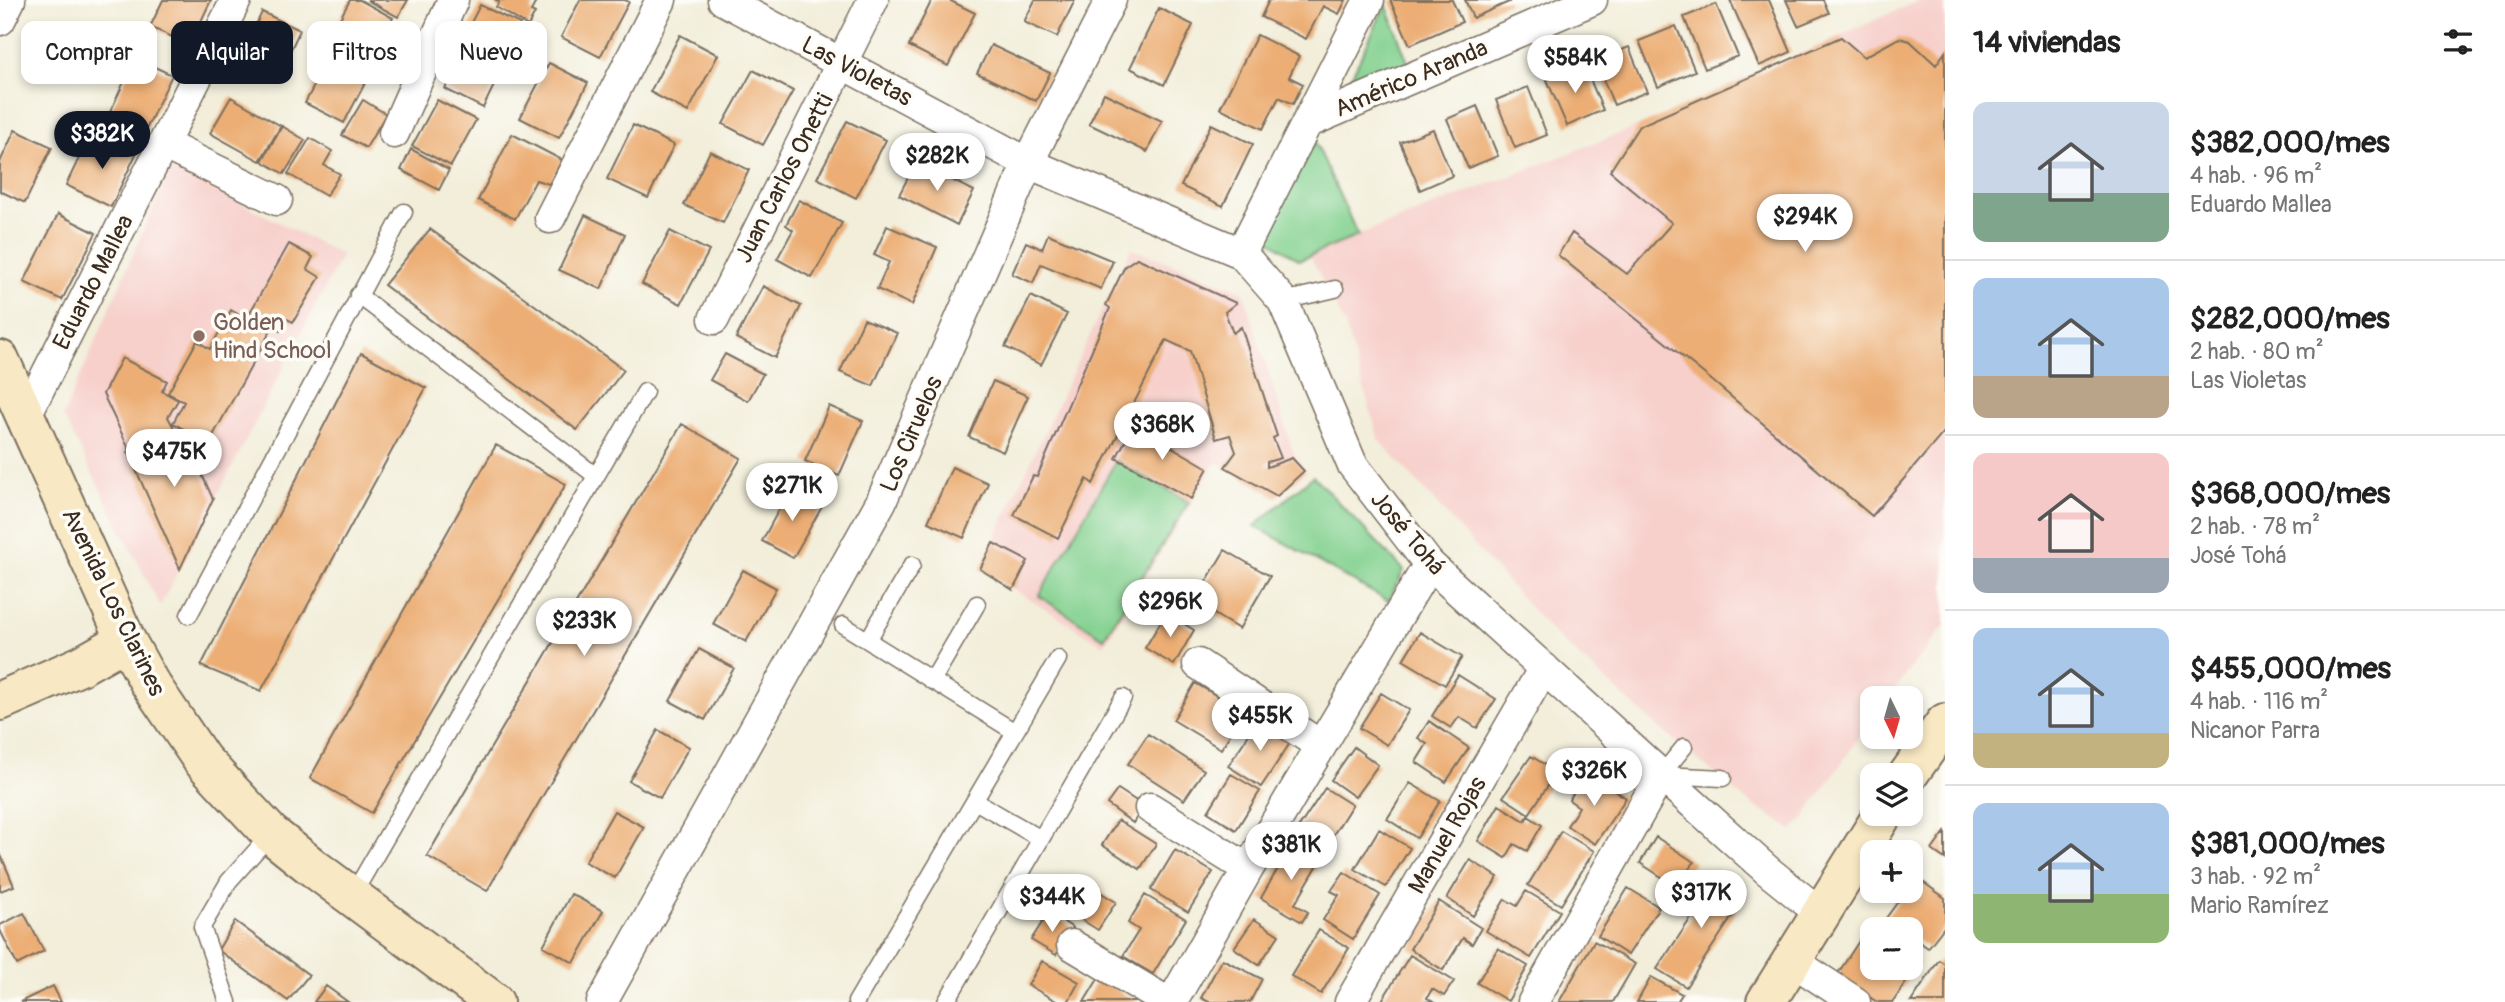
<!DOCTYPE html>
<html lang="es">
<head>
<meta charset="utf-8">
<style>
	body { margin:0; font-family:Pangolin,sans-serif; background:#f2f2f2; color:#222; height:100vh; display:flex; flex-direction:column; font-size:26px; white-space:nowrap }
	* { box-sizing:border-box; margin:0 }
	p { font-size:23px; color:#767676 }
	.icon { flex:none; width:38px; height:38px; fill:none; stroke:currentColor; stroke-width:2; stroke-linecap:round; stroke-linejoin:round }
	.map { position:relative; flex:1; overflow:hidden }
	.drawer { display:flex; flex-direction:column; background:#fff; width:560px }
	.drawer>* { flex:none }
	.banner { position:absolute; left:21px; top:21px; width:665px; height:63px; display:flex; gap:14px }
	.needle { width:46px; rotate:175deg }
	.fabs { position:absolute; left:1860px; top:686px; display:grid; gap:14px }
	.fabs a { display:grid; place-items:center; width:63px; height:63px; border-radius:14px; background:#fff; box-shadow:0 4px 10px #0003; font-size:35px }
	.price { position:absolute; translate:-50% -60px; padding:0 16px; border-radius:24px; background:#fff; color:#222; font-size:23px; line-height:46px; filter:drop-shadow(0 2px 4px #0008) }
	.price::after { content:''; position:absolute; left:50%; top:42px; width:21px; height:16px; margin-left:-10px; background:inherit; clip-path:polygon(0 0,100% 0,50% 100%) }
	.price.selected { background:#111827; color:#fff }
	ul { padding:0; list-style:none }
	li { display:flex; align-items:center; gap:21px; height:175px; padding:0 28px }
	li+li { border-top:2px solid #e0e0e0 }
	li span { display:grid; place-items:center; flex:none; width:196px; height:140px; border-radius:14px; color:#555 }
	li>.icon { margin-inline-start:auto }
	span .icon { width:84px; height:84px; fill:#fffc; stroke-width:1 }
	li b { font-size:30px }
	h2 { display:flex; justify-content:space-between; align-items:center; height:84px; padding:0 28px; font-size:30px }
	.tag { padding:0 24px; border-radius:14px; background:#fff; box-shadow:0 4px 10px #0003; font-size:24px; line-height:63px }
	.tag.selected { background:#111827; color:#fff }
	main { display:flex; flex:1; min-height:0 }
	.map>svg:first-child { display:block }
	.built { fill:#f7d0cc }
	.green { fill:#83d190; stroke:#5f7e57; stroke-width:2 }
	.building { fill:#ecae75 }
	.lines { fill:none; stroke-linecap:round; stroke-linejoin:round }
	.lane-casing { stroke:#7b6f60; stroke-width:19 }
	.street-casing { stroke:#7b6f60; stroke-width:33 }
	.secondary-casing { stroke:#7b6f60; stroke-width:42 }
	.lane { stroke:#fff; stroke-width:16 }
	.street { stroke:#fff; stroke-width:30 }
	.secondary { stroke:#f8e8c3; stroke-width:38 }
	.education-dot { fill:#8d6e63; stroke:#fdfcf7; stroke-width:2.5 }
	.labels { text-anchor:middle; stroke-width:7; stroke-linejoin:round; paint-order:stroke }
	.street-label { font-size:24px; fill:#3b2a1e; stroke:#fdfcf7 }
	.education-label { font-size:24px; fill:#785e54; stroke:#fdfcf7; text-anchor:start }
</style>
</head>
<body>
<main>
<div class="map">
<svg width="1945" height="1002" viewBox="0 0 1945 1002">
	<rect width="100%" height="100%" fill="#fdfcf7"/>
	<filter id="ink" filterUnits="userSpaceOnUse"><feTurbulence type="fractalNoise" baseFrequency=".0143" numOctaves="2"/><feDisplacementMap in="SourceGraphic" scale="14" xChannelSelector="R" yChannelSelector="G"/><feConvolveMatrix kernelMatrix="1 2 1 2 8 2 1 2 1" color-interpolation-filters="sRGB"/></filter>
	<filter id="wash" filterUnits="userSpaceOnUse"><feTurbulence type="fractalNoise" baseFrequency=".00686" numOctaves="4" result="noise"/><feDisplacementMap in="SourceGraphic" scale="28" xChannelSelector="R" yChannelSelector="G"/><feGaussianBlur stdDeviation="1.57" result="paint"/><feColorMatrix in="noise" values="0 0 0 0 0 0 0 0 0 0 0 0 0 0 0 0 0 1.4 0 .05"/><feComposite in="paint" operator="in"/></filter>
	<g filter="url(#wash)">
		<rect width="100%" height="100%" fill="#f2eeda"/>
		<path class="built" d="M1920,0H1945V625L1887,698H1872V718L1804,818L1792,830L1744,799L1650,720L1553,633L1379,440L1345,325L1309,254L1639,126Z
			M171,167L342,255L160,606L63,416Z
			M1131,248L1243,291L1295,457L1306,472L1276,498L1216,462L1104,645L980,569Z"/>
		<path class="green" d="M1386,4L1409,65L1343,94Z
			M1315,141L1358,236L1299,260L1265,237Z
			M1116,461L1189,502L1104,638L1039,596Z
			M1313,476L1404,570L1388,601L1255,526Z"/>
		<g id="blocks">
			<path class="building" d="M163,0H211L190,45L150,27Z
				M350,0H360L393,18L374,53L333,31Z
				M367,0H408L398,17Z
				M496,0H537L531,11L535,13L528,26L496,7L499,2Z
				M580,0H625L629,2L600,57L561,37Z
				M932,0H949L975,13L948,66L909,46Z
				M1035,0H1075L1057,37L1024,22Z
				M1269,0H1346L1339,14L1323,6L1306,39L1261,17Z
				M1390,0H1452L1462,22L1410,45Z
				M1465,0H1508L1509,2L1473,18Z
				M1730,0H1769L1791,52L1759,66Z
				M1786,0H1823L1829,13L1798,26Z
				M1716,4L1738,56L1705,69L1684,17Z
				M480,5L520,24L501,64L460,44Z
				M1159,8L1193,25L1164,85L1130,68Z
				M262,12L300,30L276,81L238,63Z
				M57,21L102,42L85,79L40,58Z
				M1676,26L1695,71L1658,87L1639,41Z
				M680,35L718,55L688,112L650,92Z
				M1257,35L1299,56L1289,77L1303,84L1293,104L1279,97L1263,129L1220,108Z
				M1841,37L1864,57L1899,38L1910,41L1936,65L1945,52V431L1872,516L1709,378L1558,255L1572,233L1627,274L1672,223L1610,171L1639,126Z
				M991,45L1050,73L1036,101L977,73Z
				M1629,47L1647,92L1614,105L1595,61Z
				M334,48L373,68L344,123L305,103Z
				M465,48L503,67L483,108L445,89Z
				M135,58L172,75L142,138L106,121Z
				M549,63L588,83L559,138L520,118Z
				M1584,65L1603,110L1567,126L1547,80Z
				M753,70L793,91L763,145L723,124Z
				M1528,87L1547,135L1515,148L1496,100Z
				M1104,93L1162,121L1147,152L1089,124Z
				M231,97L281,126L260,161L210,133Z
				M363,100L386,114L366,148L342,135Z
				M437,100L476,120L451,166L412,146Z
				M1477,106L1498,156L1468,168L1447,119Z
				M847,121L886,140L856,198L817,178Z
				M1211,124L1253,144L1223,206L1181,186Z
				M633,125L674,145L648,198L607,179Z
				M282,126L305,140L284,174L262,161Z
				M1433,129L1452,176L1420,190L1400,142Z
				M15,130L52,147L25,203L0,191V162Z
				M100,134L137,152L111,207L66,185L81,154L89,157Z
				M512,134L562,160L549,184L536,180L515,219L478,200Z
				M310,138L332,151L324,165L340,174L326,196L288,174Z
				M411,149L449,170L439,190L401,170Z
				M710,151L749,170L723,223L684,205Z
				M916,162L974,191L957,225L899,195Z
				M799,200L842,223L812,278L777,259L793,230L786,225Z
				M58,214L96,233L62,300L24,282Z
				M585,215L625,234L601,289L559,270Z
				M887,226L937,247L912,305L877,289L889,262L874,255Z
				M430,229L624,370L577,430L384,285Z
				M670,231L709,251L681,304L642,284Z
				M1048,234L1113,261L1101,289L1041,264L1033,283L1012,274L1026,242L1042,249Z
				M289,244L313,257L307,269L320,277L293,322L287,319L280,331L249,314Z
				M1137,258L1236,303L1225,312L1233,333L1241,327L1277,436L1273,438L1281,458L1267,462V467L1292,458L1304,471L1277,496L1225,467L1236,452L1230,435L1216,439L1190,351L1166,340L1093,484L1087,479L1058,538L1014,515L1033,476L1037,477L1110,308L1106,305L1125,266Z
				M763,286L801,306L775,358L736,338Z
				M1031,296L1067,314L1041,365L1005,347Z
				M231,310L270,332L209,443L173,423L184,402L168,393L197,341L210,349Z
				M864,319L897,333L873,386L840,372Z
				M361,353L426,388L261,691L201,666Z
				M725,354L763,374L748,401L710,380Z
				M122,358L167,381L162,391L178,400L168,417L174,428L129,449L103,394Z
				M993,381L1028,396L1003,452L969,437Z
				M829,406L863,421L839,476L805,461Z
				M682,424L741,458L487,891L427,856Z
				M1134,425L1208,468L1191,499L1116,458Z
				M181,428L213,499L180,569L128,452Z
				M496,445L566,484L372,813L310,778Z
				M952,467L988,483L964,538L928,522Z
				M791,487L823,505L793,558L762,541Z
				M993,543L1028,561L1013,590L980,569Z
				M1225,550L1270,576L1239,629L1194,602Z
				M743,570L776,588L746,642L713,624Z
				M1166,613L1194,630L1174,665L1145,648Z
				M1420,632L1462,657L1445,685L1403,660Z
				M699,649L734,668L705,720L670,701Z
				M1458,675L1496,699L1477,728L1459,717L1451,728L1432,716Z
				M1195,683L1244,712L1221,749L1173,720Z
				M1381,693L1409,710L1387,745L1359,728Z
				M1259,719L1292,740L1261,787L1228,766Z
				M1429,721L1469,748L1446,782L1416,762L1427,744L1418,738Z
				M658,730L689,747L660,798L629,781Z
				M1148,734L1204,770L1184,800L1128,764Z
				M1354,747L1378,765L1355,797L1331,780Z
				M1531,756L1557,772L1529,814L1503,797Z
				M1587,772L1626,798L1595,844L1567,826L1579,807L1569,800Z
				M1231,774L1260,791L1236,830L1208,812Z
				M1410,783L1440,801L1417,838L1387,819Z
				M1325,788L1352,805L1321,854L1293,836Z
				M1118,789L1144,806L1133,823L1107,804Z
				M1499,805L1525,821L1528,816L1542,825L1527,851L1514,844L1506,858L1478,841Z
				M614,811L644,827L615,878L585,862Z
				M1118,820L1156,844L1140,869L1102,845Z
				M1379,829L1410,848L1386,887L1355,869Z
				M1561,831L1594,851L1561,905L1528,885Z
				M1945,832V859L1932,850Z
				M1656,837L1694,862L1677,887L1640,863Z
				M1292,844L1320,861L1295,904L1308,912L1302,922L1261,898Z
				M1175,850L1213,872L1188,912L1151,890Z
				M0,853L14,886L0,891Z
				M1470,860L1498,877L1473,916L1447,898Z
				M1344,872L1380,895L1353,939L1323,920L1339,895L1331,891Z
				M1711,875L1745,897L1686,987L1657,969L1693,915L1687,912Z
				M1916,877L1945,898V926L1928,948L1911,936V929H1902L1886,918L1906,891H1911V884Z
				M1084,882L1116,902L1098,930L1066,910Z
				M1628,888L1659,907L1628,955L1598,936Z
				M1526,891L1560,911L1531,958L1486,931L1505,899L1517,906Z
				M571,894L603,911L574,963L543,946Z
				M1145,895L1186,919L1153,974L1123,956L1139,930L1128,923Z
				M1439,901L1481,928L1472,944L1463,938L1443,970L1410,949Z
				M1049,912L1073,928L1056,955L1031,940Z
				M24,913L44,951L17,965L0,930V925Z
				M1254,919L1279,935L1259,965L1234,948Z
				M235,921L309,975L288,1001L218,950Z
				M1868,927L1872,931V968H1911V957L1919,963L1893,1002H1877L1837,975Z
				M1319,930L1349,948L1321,994L1291,976Z
				M1594,941L1635,964L1613,1002H1559Z
				M1498,948L1528,966L1508,1001L1477,983Z
				M1410,955L1454,981L1444,996L1432,989L1427,998L1433,1002H1381Z
				M1222,959L1262,979L1250,1002H1209L1201,998Z
				M1939,960L1945,964V1002H1911Z
				M1042,961L1079,982L1068,1002H1058L1028,985Z
				M1651,977L1682,994L1677,1002H1637Z
				M1098,979L1138,1002H1084Z
				M53,986L61,1002H20Z
				M326,986L348,1002H314Z"/>
		</g>
	</g>
	<g filter="url(#ink)">
		<use href="#blocks" fill-opacity="0" stroke="#7b6f60" stroke-width="2"/>
		<g class="lines">
			<g class="lane-casing">
				<path id="lane" d="M358,295L596,476
					M1283,301L1335,289
					M189,615L404,212
					M843,625L1015,732
					M868,640L912,565
					M932,681L977,604
					M1661,775L1684,747
					M1663,775L1723,778
					M975,801L1041,839
					M352,896L645,392
					M228,1002L202,927L229,881L271,834
					M856,1002L1058,659
					M946,1002L1123,698"/>
			</g>
			<g class="street-casing">
				<path id="street" d="M723,0L1028,163L1241,253L1283,301L1352,464L1429,564L1661,775L1768,871L1820,913
					M0,20L10,0
					M1307,123L1592,0
					M394,133L453,0
					M163,144L277,200
					M550,218L661,0
					M1241,253L1369,0
					M714,319L873,0
					M26,415L236,0
					M1198,664L1321,746
					M1150,808L1248,869
					M1072,945L1167,1002
					M1791,960L1855,1002
					M602,1002L881,502L1028,163L1111,0
					M1172,1002L1248,869L1429,564
					M1350,1002L1544,668
					M1533,1002L1661,775"/>
			</g>
			<g class="secondary-casing">
				<path id="secondary" d="M0,360L126,640L149,682L202,760L271,834L311,866L494,1002
					M0,701L80,666L126,640
					M1908,775L1945,723
					M1766,1002L1883,814"/>
			</g>
			<use href="#lane" class="lane"/>
			<use href="#street" class="street"/>
			<use href="#secondary" class="secondary"/>
		</g>
	</g>
	<circle class="education-dot" cx="199" cy="336" r="7"/>
	<g class="labels">
		<g class="street-label">
			<text transform="translate(857 71) rotate(28)" y="8">Las Violetas</text>
			<text transform="translate(1411 78) rotate(-23)" y="8">Américo Aranda</text>
			<text transform="translate(784 178) rotate(-63)" y="8">Juan Carlos Onetti</text>
			<text transform="translate(93 282) rotate(-63)" y="8">Eduardo Mallea</text>
			<text transform="translate(911 434) rotate(-67)" y="8">Los Ciruelos</text>
			<text transform="translate(1408 533) rotate(50)" y="8">José Tohá</text>
			<text transform="translate(114 602) rotate(64)" y="8">Avenida Los Clarines</text>
			<text transform="translate(1447 835) rotate(-60)" y="8">Manuel Rojas</text>
		</g>
		<g class="education-label">
			<text x="213" y="330">Golden<tspan x="213" dy="28">Hind School</tspan></text>
		</g>
	</g>
</svg>
<div class="fabs">
<a><svg class="needle" viewBox="-14 -14 28 28"><path d="M0-13l5 13h-10z" fill="#e53935"/><path d="M0 13l5-13h-10z" fill="#767676"/></svg></a>
<a><svg class="icon" aria-label="layers" viewBox="0 0 24 24"><path d="M12 4l9 5-9 5-9-5zM3 14l9 5 9-5"/></svg></a>
<a>+</a>
<a>−</a>
</div>
<b class="price" style="left:1575px;top:95px">$584K</b>
<b class="price selected" style="left:102px;top:171px">$382K</b>
<b class="price" style="left:937px;top:193px">$282K</b>
<b class="price" style="left:1805px;top:254px">$294K</b>
<b class="price" style="left:1162px;top:462px">$368K</b>
<b class="price" style="left:174px;top:489px">$475K</b>
<b class="price" style="left:792px;top:523px">$271K</b>
<b class="price" style="left:1170px;top:639px">$296K</b>
<b class="price" style="left:584px;top:658px">$233K</b>
<b class="price" style="left:1260px;top:753px">$455K</b>
<b class="price" style="left:1594px;top:808px">$326K</b>
<b class="price" style="left:1291px;top:882px">$381K</b>
<b class="price" style="left:1701px;top:930px">$317K</b>
<b class="price" style="left:1052px;top:934px">$344K</b>
<div class="banner">
<a class="tag">Comprar</a>
<a class="tag selected">Alquilar</a>
<a class="tag">Filtros</a>
<a class="tag">Nuevo</a>
</div>
</div>
<section class="drawer">
<h2>14 viviendas<svg class="icon" aria-label="filters" viewBox="0 0 24 24"><path d="M4 7h16M4 17h16"/><circle cx="9" cy="7" r="2"/><circle cx="15" cy="17" r="2"/></svg></h2>
<ul>
<li><span style="background:linear-gradient(#c9d6e8 65%,#7fa58c 0)"><svg class="icon" aria-label="home" viewBox="0 0 24 24"><path d="M3 11l9-7 9 7M6 9v11h12V9"/></svg></span><div><b>$382,000/mes</b><p>4 hab. · 96 m²</p><p>Eduardo Mallea</p></div></li>
<li><span style="background:linear-gradient(#a9c7e8 70%,#b9a48a 0)"><svg class="icon" aria-label="home" viewBox="0 0 24 24"><path d="M3 11l9-7 9 7M6 9v11h12V9"/></svg></span><div><b>$282,000/mes</b><p>2 hab. · 80 m²</p><p>Las Violetas</p></div></li>
<li><span style="background:linear-gradient(#f6c9c9 75%,#9aa5b1 0)"><svg class="icon" aria-label="home" viewBox="0 0 24 24"><path d="M3 11l9-7 9 7M6 9v11h12V9"/></svg></span><div><b>$368,000/mes</b><p>2 hab. · 78 m²</p><p>José Tohá</p></div></li>
<li><span style="background:linear-gradient(#a9c7e8 75%,#c2b280 0)"><svg class="icon" aria-label="home" viewBox="0 0 24 24"><path d="M3 11l9-7 9 7M6 9v11h12V9"/></svg></span><div><b>$455,000/mes</b><p>4 hab. · 116 m²</p><p>Nicanor Parra</p></div></li>
<li><span style="background:linear-gradient(#a9c7e8 65%,#8fb573 0)"><svg class="icon" aria-label="home" viewBox="0 0 24 24"><path d="M3 11l9-7 9 7M6 9v11h12V9"/></svg></span><div><b>$381,000/mes</b><p>3 hab. · 92 m²</p><p>Mario Ramírez</p></div></li>
</ul>
</section>
</main>
</body>
</html>
